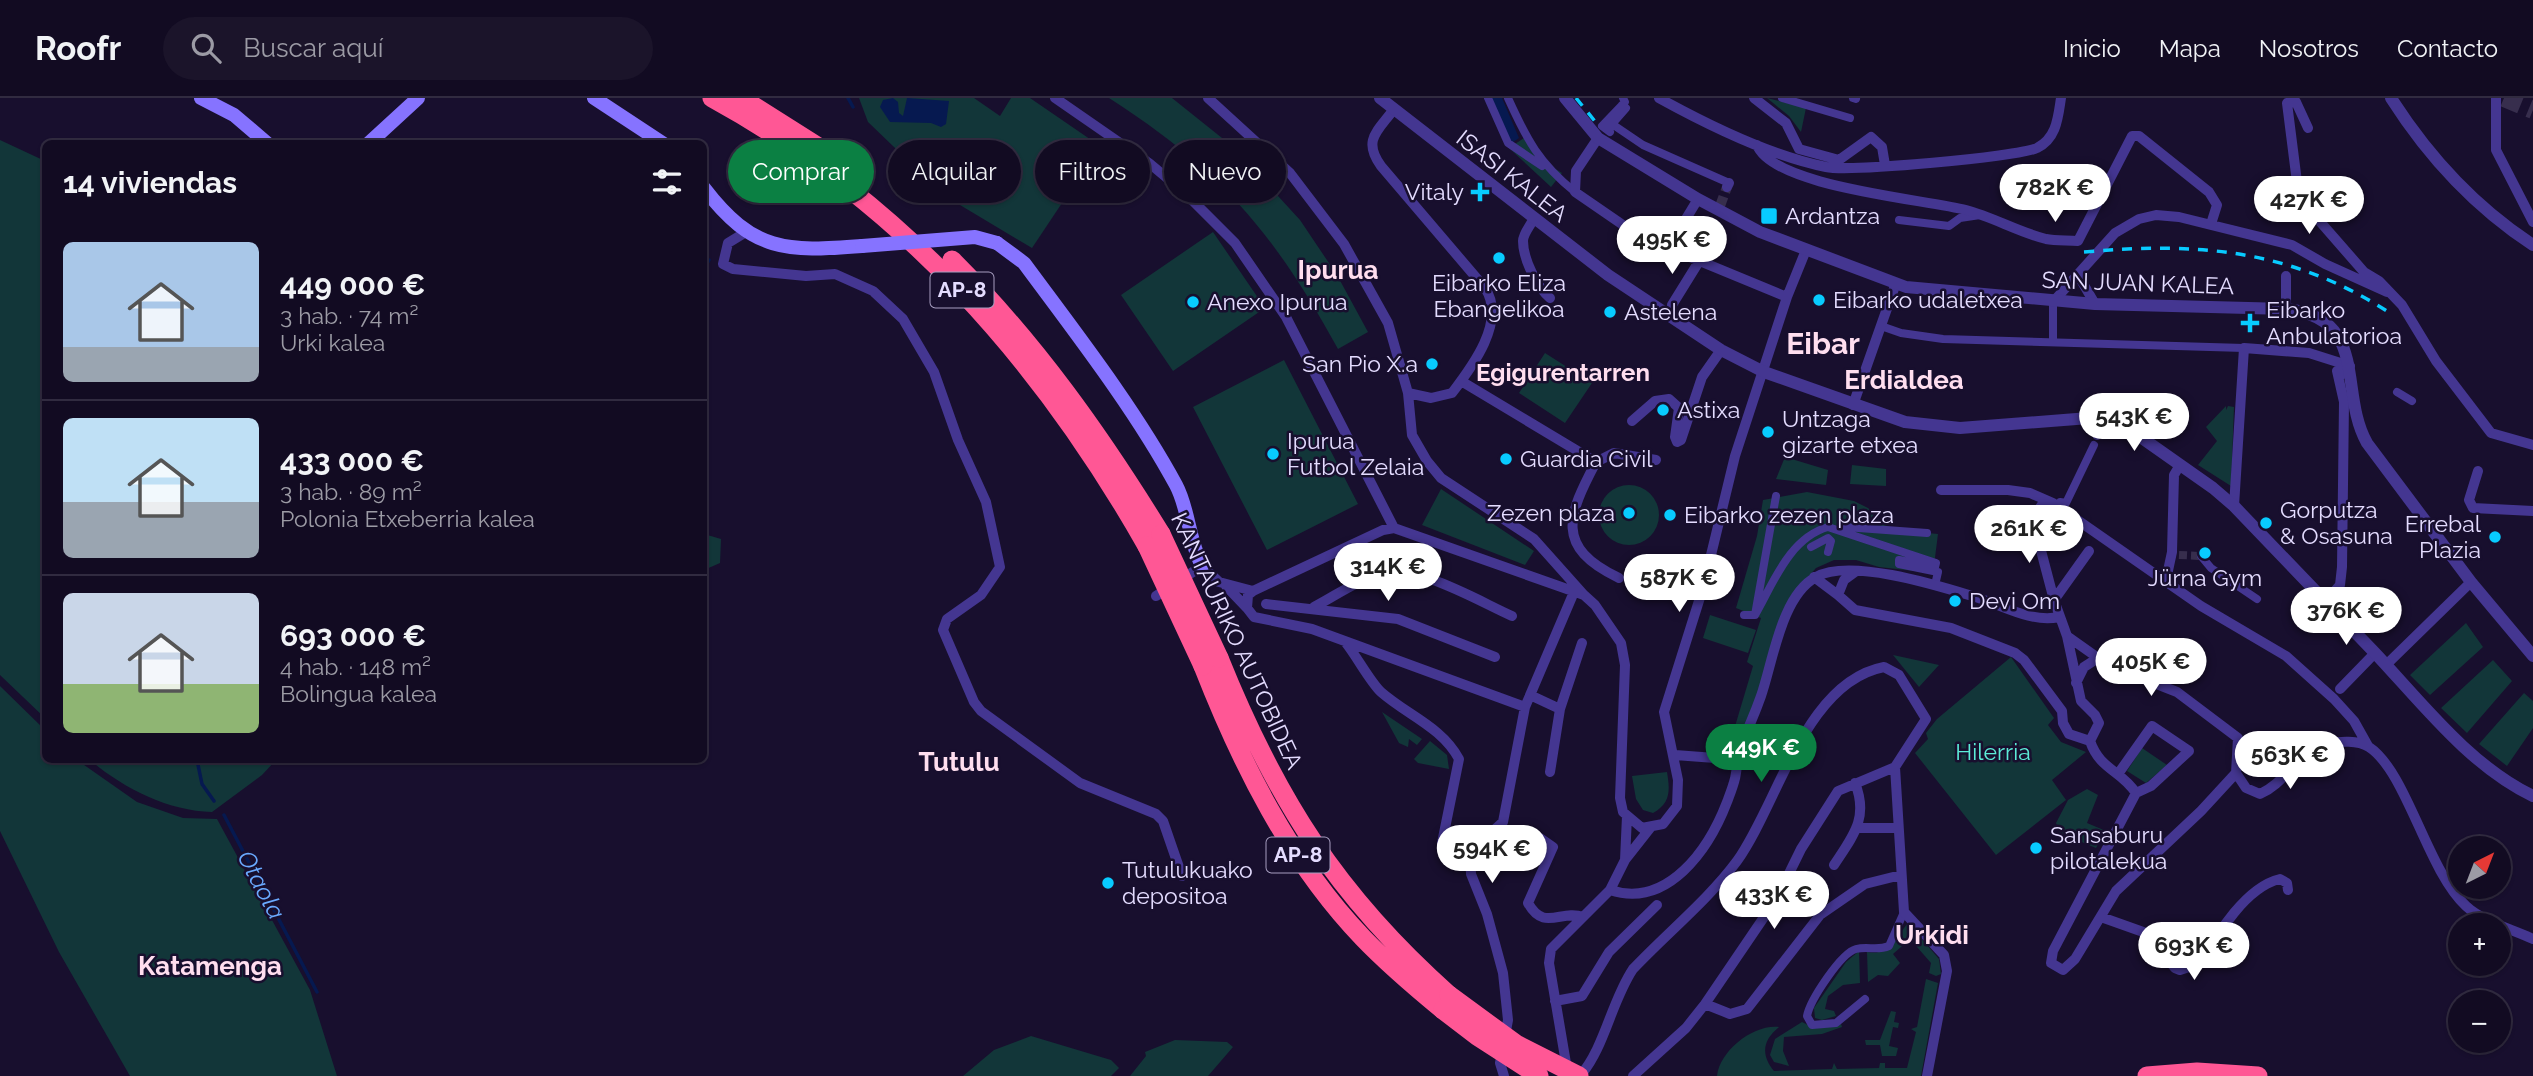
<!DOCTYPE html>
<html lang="es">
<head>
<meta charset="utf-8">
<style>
	body { margin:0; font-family:Raleway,sans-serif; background:#1b142a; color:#f1f3f6; height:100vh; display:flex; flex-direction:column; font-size:26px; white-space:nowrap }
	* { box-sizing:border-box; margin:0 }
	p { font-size:23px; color:#9c9ba5 }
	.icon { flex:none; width:38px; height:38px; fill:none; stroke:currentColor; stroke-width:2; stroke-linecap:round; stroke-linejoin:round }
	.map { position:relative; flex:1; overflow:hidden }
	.panel { position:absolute; left:42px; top:42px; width:665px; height:623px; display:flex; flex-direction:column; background:#120b22; border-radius:10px; box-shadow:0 2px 5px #0004,0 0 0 2px #312b40 }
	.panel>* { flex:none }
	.hud { position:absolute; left:728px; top:42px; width:665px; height:63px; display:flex; gap:14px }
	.needle { width:46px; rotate:42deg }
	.controls { position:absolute; left:2448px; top:738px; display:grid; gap:14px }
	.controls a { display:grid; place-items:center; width:63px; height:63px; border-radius:50%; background:#120b22; box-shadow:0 2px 5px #0004,0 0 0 2px #312b40; font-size:35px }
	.price { position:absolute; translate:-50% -60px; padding:0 16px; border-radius:24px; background:#fff; color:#222; font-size:23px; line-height:46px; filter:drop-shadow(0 2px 4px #0008) }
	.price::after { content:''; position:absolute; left:50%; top:42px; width:21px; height:16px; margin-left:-10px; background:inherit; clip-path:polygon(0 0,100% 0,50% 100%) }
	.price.current { background:#0b8043; color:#fff }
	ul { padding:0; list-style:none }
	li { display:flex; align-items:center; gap:21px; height:175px; padding:0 21px }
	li+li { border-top:2px solid #312b40 }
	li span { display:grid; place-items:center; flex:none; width:196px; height:140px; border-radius:10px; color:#555 }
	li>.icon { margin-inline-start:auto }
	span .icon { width:84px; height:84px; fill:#fffc; stroke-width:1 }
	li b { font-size:30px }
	h2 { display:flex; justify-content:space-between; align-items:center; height:84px; padding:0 21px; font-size:30px }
	.pill { padding:0 24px; border-radius:32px; background:#120b22; box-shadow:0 2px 5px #0004,0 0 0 2px #312b40; font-size:24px; line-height:63px }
	.pill.current { background:#0b8043; color:#fff }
	header { display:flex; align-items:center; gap:42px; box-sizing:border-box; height:98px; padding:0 35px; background:#120b22; border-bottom:2px solid #312b40 }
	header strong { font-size:33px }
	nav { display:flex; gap:38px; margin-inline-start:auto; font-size:24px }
	.search { width:490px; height:63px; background:#1b142a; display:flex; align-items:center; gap:18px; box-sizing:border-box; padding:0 24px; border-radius:38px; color:#9c9ba5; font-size:26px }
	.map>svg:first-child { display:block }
	.green { fill:#123639 }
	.water { fill:#061950 }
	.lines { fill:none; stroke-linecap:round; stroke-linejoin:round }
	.stream { stroke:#061950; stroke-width:3.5 }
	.pedestrian-tunnel { stroke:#372e4d; stroke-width:8; stroke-dasharray:8 4; stroke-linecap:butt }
	.minor-tunnel { stroke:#372e4d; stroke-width:10; stroke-dasharray:10 5; stroke-linecap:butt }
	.trunk-tunnel { stroke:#372e4d; stroke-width:18; stroke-dasharray:18 9; stroke-linecap:butt }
	.pedestrian { stroke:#443691; stroke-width:8 }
	.minor { stroke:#443691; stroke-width:10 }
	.tertiary { stroke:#443691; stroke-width:12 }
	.secondary { stroke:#8673ff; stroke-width:14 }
	.motorway { stroke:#ff5795; stroke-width:19 }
	.rail { stroke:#08cbff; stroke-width:3.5; stroke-dasharray:10 9; stroke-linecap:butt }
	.secondary-bridge { stroke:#8673ff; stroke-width:14 }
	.motorway-bridge { stroke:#ff5795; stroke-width:19 }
	.poi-dot { fill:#08cbff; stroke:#180f2e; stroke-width:2.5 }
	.labels { text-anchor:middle; stroke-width:5; stroke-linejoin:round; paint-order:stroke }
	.shield { fill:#180f2e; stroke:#a79ec0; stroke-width:2 }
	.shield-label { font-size:21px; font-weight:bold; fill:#e4dcff }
	.street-label { font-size:23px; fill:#e4dcff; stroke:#180f2e }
	.poi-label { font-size:23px; fill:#e4dcff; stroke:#180f2e; text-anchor:start }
	.park-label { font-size:23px; fill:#5cebd7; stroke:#180f2e }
	.neighbourhood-label { font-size:24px; font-weight:bold; fill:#ffdeef; stroke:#180f2e }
	.water-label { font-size:24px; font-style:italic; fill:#6aaaff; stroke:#180f2e }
	.quarter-label { font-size:26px; font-weight:bold; fill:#ffdeef; stroke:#180f2e }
	.district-label { font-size:30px; font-weight:bold; fill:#ffdeef; stroke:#180f2e }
</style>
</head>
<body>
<header>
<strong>Roofr</strong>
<div class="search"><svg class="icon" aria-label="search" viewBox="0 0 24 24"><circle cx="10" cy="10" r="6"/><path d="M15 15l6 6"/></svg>Buscar aquí</div>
<nav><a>Inicio</a><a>Mapa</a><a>Nosotros</a><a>Contacto</a></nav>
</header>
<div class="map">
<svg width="2533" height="978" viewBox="0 0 2533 978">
	<rect width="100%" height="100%" fill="#180f2e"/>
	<path class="green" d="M859,0H974L1000,18L1011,0H1030L1100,48L1032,150L945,98L868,24Z
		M1109,0H1172L1232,48L1300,122L1337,177L1368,234L1338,251C1274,135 1221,72 1109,0Z
		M1767,0L1806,10L1801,34L1789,18Z
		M1524,40L1543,63L1562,75L1551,89L1509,50Z
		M0,42L45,63V620L0,577Z
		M1213,134L1265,210L1173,273L1121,197Z
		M1545,255L1592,285L1565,325L1519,295Z
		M1284,262L1358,406L1267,452L1193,309Z
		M2226,308V312L2228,308L2234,309L2231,388L2198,367L2217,343L2206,329Z
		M1785,359L1828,372L1826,387L1776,381Z
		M1852,367L1886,371V388L1850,386Z
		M1599 417a30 30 0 1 1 60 0a30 30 0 1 1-60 0Z
		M1441,391L1534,453L1525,467L1422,427Z
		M1807,394L1854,403L1868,410L1885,427L1897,432L1938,436L1933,475L1879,469L1856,462H1834L1816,470L1797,491L1753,614L1739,634L1733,635L1753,568L1747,564L1761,520L1736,510L1757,438L1763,402Z
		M704,436L721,441L720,465L704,472Z
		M1710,517L1756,532L1748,555L1703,540Z
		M2466,525L2483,549L2430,597L2410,577Z
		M1893,557L1939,567L1919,589Z
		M2011,559L2054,620L2048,627L2061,644L2086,654L2052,682L2066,702L1996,757L1915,655L1928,641L1926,635L1937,621Z
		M2493,562L2512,583L2467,635L2441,610Z
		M0,588L45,632L46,662H77L137,704L183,720L217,721L310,892L337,978H130L59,854L0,733Z
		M2524,595L2533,603V630L2507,668L2479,646Z
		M1382,614L1422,641L1417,647L1409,641L1408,649L1399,645Z
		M1430,643L1447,657L1449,671L1418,665L1414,661Z
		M2142,650L2167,667L2146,685L2127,673Z
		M90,662H276L262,677L212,714C168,713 123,690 90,662Z
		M1667,674C1670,692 1671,705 1653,715L1643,712L1636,701L1632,678Z
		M2087,691L2098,697L2087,725L2106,733L2096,750L2060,735L2056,725L2068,702Z
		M1908,825L1939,861L1941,876L1936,878L1929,875L1931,865L1910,841L1893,856L1900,865L1888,878L1878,877L1868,884L1867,854C1891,858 1895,840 1908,825Z
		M1859,853L1860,885L1843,887L1828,898L1825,911L1834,913L1836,918L1822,922L1815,920L1814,910L1846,864Z
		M1926,881L1938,885L1921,978H1717C1720,952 1754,926 1779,929C1762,943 1761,957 1774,973L1832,971L1834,965L1837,971L1879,970L1880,965H1885V970H1907L1916,934L1911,931L1917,929Z
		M1891,913L1896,914L1894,924L1899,925L1898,930L1893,929L1889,948L1898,950L1896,958H1882L1880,947H1866L1865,942H1880Z
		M1802,924L1810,928L1841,926L1842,929L1822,936L1784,939L1783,953L1789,968L1774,964L1770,957L1775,941Z
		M1031,938L1111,962L1119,970L1111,978H963L994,952Z
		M1175,942L1227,944L1233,949L1208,978H1130L1146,958L1145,954Z"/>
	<path class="water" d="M893,0L898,4L899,15L903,18L907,0L949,3L946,26L941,29L931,25L890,24L880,9L883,2Z
		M1492,0H1502L1519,40L1510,46Z"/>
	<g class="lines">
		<path class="stream" d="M848,0L853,9
			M704,170L709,162
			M197,662L202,686L214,703
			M224,717L317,894"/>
		<path class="pedestrian-tunnel" d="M2179,457L2201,458"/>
		<path class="minor-tunnel" d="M1720,108L1727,89"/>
		<path class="trunk-tunnel" d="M2504,0L2533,12"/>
		<path class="pedestrian" d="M1488,0L1508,45L1542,68
			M1508,0C1527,42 1539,65 1575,94
			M1782,0L1850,20
			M1853,0L1856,1
			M1622,7L1626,10L1612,26L1643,47L1729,85
			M1610,34L1602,28L1625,4L1623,0
			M1899,122L1949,128L1960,120L1980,117
			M1881,228L1901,235L1943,241L2244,250
			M2053,243V204
			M2397,294L2412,303
			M2097,338L2099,322
			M1776,398L1755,517C1773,486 1789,440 1828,429L1936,465L1935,469L1899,462V466L1938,474L1935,487
			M2058,408L2060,404L2066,405L2094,347
			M1845,429L1927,435
			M1811,449L1828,440L1831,443L1828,454
			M2201,458L2211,470L2257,501
			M1744,517H1755
			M1865,901L1836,925L1812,927L1807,918C1810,902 1841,855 1856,851C1868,848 1877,853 1889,848L1904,814"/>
		<path class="minor" d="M1055,0L1149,65L1185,95L1235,145L1286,219L1394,430
			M1208,0L1290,75L1344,146L1388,225L1408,295L1412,337L1427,363L1441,380L1534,441L1584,497
			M1659,0C1708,27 1771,58 1826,69C1849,74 2017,59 2037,50C2057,40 2058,19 2061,0
			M1754,0L1786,25L1799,51L1839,62L1871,39L1882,49L1885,67
			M2496,0V52L2533,124
			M1394,11C1378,33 1362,42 1381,68L1485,190C1507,223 1472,269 1452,295L1431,300L1408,295
			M2308,30L2296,4L2287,5L2297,84L2316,119L2364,174L2379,183L2402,207L2436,263L2491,335L2533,347
			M1598,40L1576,73L1575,94L1639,138L1787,199
			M1757,47C1773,89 1924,101 1966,112C1993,119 2018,134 2046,141C2056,143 2068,142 2078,143L2132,38H2139L2209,94L2217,107L2211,126
			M1727,89L1729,85
			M1533,122C1530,128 1523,136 1523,143C1523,161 1537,189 1550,200
			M746,134L728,145L723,166L733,171L806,178L835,176L873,193L903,221L934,274L958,342L986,404L1000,469L981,497L947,521L943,532L974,604L981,613L1080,685L1156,716L1163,723L1182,778
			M1667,152L1698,101
			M2083,171L2081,182L2095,206
			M2053,204L2115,135L2139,121L2156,117L2179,119L2292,147L2325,166L2387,194
			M1672,207L1698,165
			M2286,211V178
			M1461,283L1596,364L1614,355L1656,362
			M1853,307L1896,185
			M1632,323L1655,303L1669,301L1679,310L1675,339L1677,344L1681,342L1702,279L1721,252
			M1596,364C1568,417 1554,449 1619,480
			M2478,373L2469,402L2473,410L2533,413
			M1941,392H2008L2030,395L2053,405L2201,508L2286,558L2334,601L2354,623L2368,648
			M2045,402L2036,416L2034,426L2054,502L2067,538L2081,603L2095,617L2099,625L2090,643
			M2234,408L2244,250L2309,255L2350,268L2340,278
			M1855,474L1844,482L1838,497L1855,512L1951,530L2015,555L2024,562L2062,613L2063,625L2069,636L2090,643
			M1814,479L1838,497
			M2166,482L2172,454L2174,377L2180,367
			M1226,488L1247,510
			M1253,493L1248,497L1247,510L1254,519L1312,531L1525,609
			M1156,498L1202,468L1219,484L1253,493L1383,432L1394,430L1584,497L1595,507L1621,545L1625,567L1620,700L1623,714L1642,730L1663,726L1677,708L1678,682L1664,614L1703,490L1735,358L1787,199L1806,152
			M2054,502L2089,453
			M2326,503L2340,487L2342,469L2344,304L2337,273
			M1266,506L1398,521L1495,559
			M1314,509C1335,498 1356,483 1378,476C1414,464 1478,503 1512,518
			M2067,538L2108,567L2177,594L2238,640L2236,675L2201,713L2116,793L2075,861L2063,872L2051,865L2053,853L2136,695L2151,688L2189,653L2152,628L2118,676
			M1346,545C1357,559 1371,585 1381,594C1407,617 1442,629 1459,661L1442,745L1447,754L1469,763
			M2386,567L2471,484
			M2076,585L2084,569L2098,560
			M2340,591L2375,555
			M1530,597L1560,611L1582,545
			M2090,643C2100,672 2121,672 2136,695
			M1675,657L1715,660L1736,657C1745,638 1754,618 1761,598C1773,564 1781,498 1816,479C1849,460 1936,487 1972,498C2001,506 2029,525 2059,519
			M1895,669L1904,814L1944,857L1947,873L1927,978
			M1550,674L1560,611
			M2236,675L2246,690L2260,696C2286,685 2297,654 2327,646C2340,643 2358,642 2369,649C2407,674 2427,772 2466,808C2483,824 2512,831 2533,841
			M1857,730H1898
			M1540,740L1553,749L1528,805C1544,834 1561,811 1583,819
			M1625,762L1627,718
			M1834,767C1853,738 1869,720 1855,685
			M1610,792C1668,811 1709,751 1727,704C1733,688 1739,674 1736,657
			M2101,819L2146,835L2175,870L2180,872L2201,865C2218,835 2246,789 2280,781L2287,785L2288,792
			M1555,903L1582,898L1609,854L1657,807
			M1705,906L1730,916L1747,911L1820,817L1865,786L1901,777
			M1567,971L1549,865L1551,851L1610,792L1625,762L1651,729
			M1504,978L1500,965L1508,922L1503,875L1487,816L1471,776L1470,754L1503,724L1525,609L1574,494
			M1580,978C1605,949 1611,904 1633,871C1666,836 1709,801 1737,763C1778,706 1805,584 1884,569L1899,577L1926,621L1895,669
			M1633,978L1686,930L1705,906L1777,800L1801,751L1838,693L1895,669"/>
		<path class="tertiary" d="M1380,0L1608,177L1721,252L1764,274L1905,324L1960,330L2089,320L2099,322L2142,340L2213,390L2234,408C2281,457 2328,506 2375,555C2422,605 2470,668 2533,698
			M1565,0L1598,40L1698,101L1760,134L1906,189L2095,206L2287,211C2370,221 2338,294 2367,345L2471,484L2533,558
			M2391,0C2428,58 2475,109 2533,147"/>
		<path class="secondary" d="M201,0L234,17L268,46
			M594,0L664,46
			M368,46L418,0
			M704,90C753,154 786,154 862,148
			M997,145L1024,165C1075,234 1135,311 1176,387C1189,411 1188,440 1202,468"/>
		<path class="motorway" d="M712,0C902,104 1041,261 1147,448
			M741,0L817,48L853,76
			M952,162C1035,245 1100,337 1161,436
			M1219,560C1275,699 1336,797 1449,897
			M1203,568C1241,665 1290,764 1363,840C1388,866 1415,889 1443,912
			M2147,978L2197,974L2258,978"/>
		<path class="rail" d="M1576,0L1598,27
			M2084,154C2198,144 2289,151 2387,213"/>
		<path class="secondary-bridge" d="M862,148L975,139L997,145"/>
		<path class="motorway-bridge" d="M1161,436L1219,560
			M1147,448L1203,568
			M1449,897L1516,946L1579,978
			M1443,912L1477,938L1539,978"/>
	</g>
	<g class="poi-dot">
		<path d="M1476.5 83.5h7v7h7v7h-7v7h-7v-7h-7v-7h7z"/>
		<rect x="1760" y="109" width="18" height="18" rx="3.5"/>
		<circle cx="1499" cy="160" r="7"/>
		<circle cx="1819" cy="202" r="7"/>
		<circle cx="1193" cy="204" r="7"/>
		<circle cx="1610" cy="214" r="7"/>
		<path d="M2246.5 214.5h7v7h7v7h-7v7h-7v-7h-7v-7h7z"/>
		<circle cx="1432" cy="266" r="7"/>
		<circle cx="1663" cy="312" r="7"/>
		<circle cx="1768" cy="334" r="7"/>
		<circle cx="1273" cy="356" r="7"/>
		<circle cx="1506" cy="361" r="7"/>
		<circle cx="1629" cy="415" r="7"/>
		<circle cx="1670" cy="417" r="7"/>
		<circle cx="2266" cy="425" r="7"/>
		<circle cx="2495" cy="439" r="7"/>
		<circle cx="2205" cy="455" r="7"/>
		<circle cx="1955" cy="503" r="7"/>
		<circle cx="2036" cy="750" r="7"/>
		<circle cx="1108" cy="785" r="7"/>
	</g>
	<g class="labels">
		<g class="shield">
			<rect x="930.5" y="174.5" width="63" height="35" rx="5"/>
			<rect x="1266.5" y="739.5" width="63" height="35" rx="5"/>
		</g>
		<g class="shield-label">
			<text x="962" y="199">AP-8</text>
			<text x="1298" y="764">AP-8</text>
		</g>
		<g class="street-label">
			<text transform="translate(1512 78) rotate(38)" y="8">ISASI KALEA</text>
			<text transform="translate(2138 185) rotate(2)" y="8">SAN JUAN KALEA</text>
			<text transform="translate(1237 543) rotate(65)" y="8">KANTAURIKO AUTOBIDEA</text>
		</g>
		<g class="poi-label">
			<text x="1464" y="102" text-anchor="end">Vitaly</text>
			<text x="1785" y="126">Ardantza</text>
			<text x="1499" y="193" text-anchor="middle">Eibarko Eliza<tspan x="1499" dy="26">Ebangelikoa</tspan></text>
			<text x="1833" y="210">Eibarko udaletxea</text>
			<text x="1207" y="212">Anexo Ipurua</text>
			<text x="2266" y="220">Eibarko<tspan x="2266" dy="26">Anbulatorioa</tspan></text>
			<text x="1624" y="222">Astelena</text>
			<text x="1418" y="274" text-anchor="end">San Pio X.a</text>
			<text x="1677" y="320">Astixa</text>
			<text x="1782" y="329">Untzaga<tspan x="1782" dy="26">gizarte etxea</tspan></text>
			<text x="1287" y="351">Ipurua<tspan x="1287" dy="26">Futbol Zelaia</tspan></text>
			<text x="1520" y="369">Guardia Civil</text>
			<text x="2280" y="420">Gorputza<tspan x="2280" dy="26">&amp; Osasuna</tspan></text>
			<text x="1615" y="423" text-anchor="end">Zezen plaza</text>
			<text x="1684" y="425">Eibarko zezen plaza</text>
			<text x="2481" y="434" text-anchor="end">Errebal<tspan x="2481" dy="26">Plazia</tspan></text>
			<text x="2205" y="488" text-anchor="middle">Jürna Gym</text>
			<text x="1969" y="511">Devi Om</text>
			<text x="2050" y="745">Sansaburu<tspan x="2050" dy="26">pilotalekua</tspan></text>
			<text x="1122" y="780">Tutulukuako<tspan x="1122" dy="26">depositoa</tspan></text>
		</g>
		<g class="park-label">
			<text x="1993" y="662">Hilerria</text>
		</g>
		<g class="neighbourhood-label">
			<text x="1563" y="283">Egigurentarren</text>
		</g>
		<g class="water-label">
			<text transform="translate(261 787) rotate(62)" y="8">Otaola</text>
		</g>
		<g class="quarter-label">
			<text x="1338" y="181">Ipurua</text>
			<text x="1904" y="291">Erdialdea</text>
			<text x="959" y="673">Tutulu</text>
			<text x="1932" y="846">Urkidi</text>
			<text x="210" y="877">Katamenga</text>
		</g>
		<g class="district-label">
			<text x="1823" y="256">Eibar</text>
		</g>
	</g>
</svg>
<div class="controls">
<a><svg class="needle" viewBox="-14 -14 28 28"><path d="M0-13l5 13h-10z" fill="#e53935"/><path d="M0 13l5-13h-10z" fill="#9c9ba5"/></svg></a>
<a>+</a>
<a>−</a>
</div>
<b class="price" style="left:2055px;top:126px">782K €</b>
<b class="price" style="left:2309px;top:138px">427K €</b>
<b class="price" style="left:1672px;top:178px">495K €</b>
<b class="price" style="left:2134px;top:355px">543K €</b>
<b class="price" style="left:2029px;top:467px">261K €</b>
<b class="price" style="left:1388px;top:505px">314K €</b>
<b class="price" style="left:1679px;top:516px">587K €</b>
<b class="price" style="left:2346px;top:549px">376K €</b>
<b class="price" style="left:2151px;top:600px">405K €</b>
<b class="price current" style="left:1761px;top:686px">449K €</b>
<b class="price" style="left:2290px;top:693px">563K €</b>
<b class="price" style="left:1492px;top:787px">594K €</b>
<b class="price" style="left:1774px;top:833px">433K €</b>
<b class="price" style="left:2194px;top:884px">693K €</b>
<div class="hud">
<a class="pill current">Comprar</a>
<a class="pill">Alquilar</a>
<a class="pill">Filtros</a>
<a class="pill">Nuevo</a>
</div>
<section class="panel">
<h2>14 viviendas<svg class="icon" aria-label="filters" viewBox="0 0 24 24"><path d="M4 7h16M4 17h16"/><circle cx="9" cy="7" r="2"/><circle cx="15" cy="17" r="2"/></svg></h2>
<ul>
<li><span style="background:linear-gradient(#a9c7e8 75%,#9aa5b1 0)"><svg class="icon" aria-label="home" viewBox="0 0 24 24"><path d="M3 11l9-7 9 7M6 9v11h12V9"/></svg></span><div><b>449 000 €</b><p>3 hab. · 74 m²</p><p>Urki kalea</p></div></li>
<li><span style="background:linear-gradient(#bfe0f5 60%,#9aa5b1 0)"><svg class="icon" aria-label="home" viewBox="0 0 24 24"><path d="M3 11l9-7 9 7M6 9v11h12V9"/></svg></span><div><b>433 000 €</b><p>3 hab. · 89 m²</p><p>Polonia Etxeberria kalea</p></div></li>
<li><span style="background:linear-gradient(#c9d6e8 65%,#8fb573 0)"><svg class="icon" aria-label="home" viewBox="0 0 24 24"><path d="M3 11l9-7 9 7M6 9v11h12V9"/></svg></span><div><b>693 000 €</b><p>4 hab. · 148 m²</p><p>Bolingua kalea</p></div></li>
</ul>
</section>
</div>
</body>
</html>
